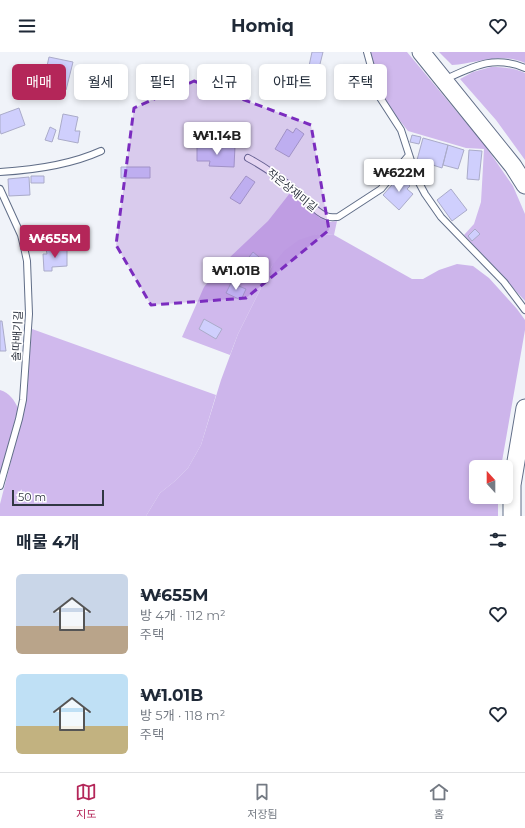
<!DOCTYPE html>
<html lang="ko">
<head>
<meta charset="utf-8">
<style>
	body { margin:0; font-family:Montserrat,"Noto Sans KR",sans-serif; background:#f6f6f7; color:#1f2937; height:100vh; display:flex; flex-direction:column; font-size:15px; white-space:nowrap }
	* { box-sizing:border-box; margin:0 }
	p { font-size:13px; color:#747a83 }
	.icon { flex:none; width:22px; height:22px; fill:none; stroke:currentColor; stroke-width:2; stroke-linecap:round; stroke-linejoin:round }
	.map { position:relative; height:464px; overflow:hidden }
	.side { display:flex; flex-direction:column; background:#fff; flex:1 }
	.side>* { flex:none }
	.banner { position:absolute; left:12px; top:12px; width:501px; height:36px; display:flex; gap:8px }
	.needle { width:26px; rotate:339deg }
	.buttons { position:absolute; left:469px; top:408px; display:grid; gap:8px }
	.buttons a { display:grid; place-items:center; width:44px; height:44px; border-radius:6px; background:#fff; box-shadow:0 2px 6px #0003; font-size:20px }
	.scale { position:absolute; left:12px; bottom:10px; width:92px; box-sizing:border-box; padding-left:4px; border:2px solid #313743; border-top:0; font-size:11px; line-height:14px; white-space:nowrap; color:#313743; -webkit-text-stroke:3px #fff; paint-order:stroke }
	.price { position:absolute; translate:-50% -34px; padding:0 9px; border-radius:4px; background:#fff; color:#222; font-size:13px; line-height:26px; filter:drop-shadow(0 1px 2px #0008) }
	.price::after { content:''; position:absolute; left:50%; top:24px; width:12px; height:9px; margin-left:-6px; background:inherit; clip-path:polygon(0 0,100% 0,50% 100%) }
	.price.on { background:#b42659; color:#fff }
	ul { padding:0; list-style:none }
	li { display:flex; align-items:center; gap:12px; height:100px; padding:0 16px }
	li span { display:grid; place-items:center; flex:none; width:112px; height:80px; border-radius:6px; color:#555 }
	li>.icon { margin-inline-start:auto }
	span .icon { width:48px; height:48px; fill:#fffc; stroke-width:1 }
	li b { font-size:17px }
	h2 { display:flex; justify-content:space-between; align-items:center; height:48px; padding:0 16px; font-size:17px }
	.tag { padding:0 14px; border-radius:6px; background:#fff; box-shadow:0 2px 6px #0003; font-size:14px; line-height:36px }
	.tag.on { background:#b42659; color:#fff }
	header { display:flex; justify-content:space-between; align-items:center; height:52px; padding:0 16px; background:#fff; font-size:18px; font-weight:700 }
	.tab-bar { display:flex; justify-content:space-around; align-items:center; height:56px; border-top:1px solid #e0e1e3; background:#fff; font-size:11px; color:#747a83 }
	.tab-bar a { display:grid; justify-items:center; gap:2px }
	.tab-bar .on { color:#b42659 }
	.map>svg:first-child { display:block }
	.green { fill:#d0b9ed }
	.forest { fill:#cdb5eb }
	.building { fill:#cfcffd; stroke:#aaabc9; fill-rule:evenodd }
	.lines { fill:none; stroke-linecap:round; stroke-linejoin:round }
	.lane-casing { stroke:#616e88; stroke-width:8 }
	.secondary-casing { stroke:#616e88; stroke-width:19 }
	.lane { stroke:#fff; stroke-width:6 }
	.secondary { stroke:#fff; stroke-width:17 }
	.marked { fill:#7b2cbf; fill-opacity:0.2; stroke:#7b2cbf; stroke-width:3; stroke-dasharray:8 5; stroke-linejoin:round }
	.labels { text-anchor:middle; stroke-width:3.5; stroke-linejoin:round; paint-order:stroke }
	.street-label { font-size:11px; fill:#313743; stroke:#fff }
</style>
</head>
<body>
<header><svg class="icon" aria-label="menu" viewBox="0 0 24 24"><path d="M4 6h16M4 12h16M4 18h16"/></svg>Homiq<svg class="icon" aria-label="heart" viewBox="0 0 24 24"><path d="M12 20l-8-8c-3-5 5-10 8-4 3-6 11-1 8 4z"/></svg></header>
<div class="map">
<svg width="525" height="464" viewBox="0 0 525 464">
	<rect width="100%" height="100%" fill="#f0f3f9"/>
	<path class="green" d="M370,0H407L484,92L513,134L525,162V249L464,183L474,172L481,150L484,97L466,96L408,79L393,60L380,41Z
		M491,15C503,15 514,16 525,21V108L496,68L460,27L473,20Z
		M290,141L320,166L329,170L337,169L334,183L317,182L272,214L238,282L230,303L182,285L204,235L228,207L268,169Z
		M32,277L216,343L201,393L188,416L175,429L160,441L146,464H0V452L25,354Z"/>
	<path class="forest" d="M439,0H525V11C500,0 478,11 452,13Z
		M317,182L334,183L412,227H423L439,218L457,212L473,214L489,226L517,257L525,268V278L501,415H476V445H498V464H146L160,441L175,429L188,416L201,393L221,328L238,282L272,214L284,199L299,188Z
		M0,338C10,341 14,348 18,356L0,426Z"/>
	<path class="building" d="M312,0H323L319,16L309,14Z
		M49,5L73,10L66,38L43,32ZM57,15L63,16L61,25L55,23Z
		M351,20L358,22L355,39L348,38Z
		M19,56L25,73L1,82L0,78V63Z
		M63,62L78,65L75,79H80L78,91L58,87Z
		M50,75L56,78L52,90L45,88Z
		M296,76L304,82L289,105L275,97L287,77L293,81Z
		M412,83L421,85L419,92L410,90Z
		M423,86L448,93L442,116L417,108Z
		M222,93L235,94L234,115L209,114L210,109H197V94L222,96Z
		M448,93L464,98L458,117L443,113Z
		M469,98L482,99L479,128L467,127Z
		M121,115H150V126H121Z
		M31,124H44V131H31Z
		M246,124L255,130L240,152L230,146Z
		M400,124L410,134L407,137L413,142L399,158L383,143Z
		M29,125L30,143L9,144L8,127Z
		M451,137L467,158L452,169L437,148Z
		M475,177L480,182L472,189L468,184Z
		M46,197H67V214L52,215V219H44L43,202H47Z
		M253,200L264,209L254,223L242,214Z
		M231,231L246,237L241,248L226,241Z
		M204,267L222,277L216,287L199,277Z
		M0,269H2L6,299H0Z"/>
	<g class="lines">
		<g class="lane-casing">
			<path id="lane" d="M367,0L379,44L401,78L417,127L425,142L441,165L504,230L525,258
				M446,27C474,14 494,3 525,16
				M248,106C267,116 283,128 300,142C308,149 315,160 326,164C330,166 334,165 338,165L381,137L409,103
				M0,120C34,118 70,113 101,99
				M0,137L21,183L24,195L27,209L29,262L23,348L19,367L0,434"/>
		</g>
		<g class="secondary-casing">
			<path id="secondary" d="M421,0L513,114L525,133
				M512,464V433L525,356"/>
		</g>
		<use href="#lane" class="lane"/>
		<use href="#secondary" class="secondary"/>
	</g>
	<path class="marked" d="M194,29L311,73L329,178L246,246L151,253L116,193L134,56Z"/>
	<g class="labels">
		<g class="street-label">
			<text transform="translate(292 138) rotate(39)" y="4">작은상재미길</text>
			<text transform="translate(17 284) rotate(-87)" y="4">솔따배기길</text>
		</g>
	</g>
</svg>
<div class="buttons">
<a><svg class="needle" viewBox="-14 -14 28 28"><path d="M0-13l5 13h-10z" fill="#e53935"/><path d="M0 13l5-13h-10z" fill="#747a83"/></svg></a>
</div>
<div class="scale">50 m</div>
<b class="price" style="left:217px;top:104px">₩1.14B</b>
<b class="price" style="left:399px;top:141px">₩622M</b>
<b class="price on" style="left:55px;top:207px">₩655M</b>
<b class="price" style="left:236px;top:239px">₩1.01B</b>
<div class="banner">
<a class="tag on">매매</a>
<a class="tag">월세</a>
<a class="tag">필터</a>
<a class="tag">신규</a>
<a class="tag">아파트</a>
<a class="tag">주택</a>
</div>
</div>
<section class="side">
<h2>매물 4개<svg class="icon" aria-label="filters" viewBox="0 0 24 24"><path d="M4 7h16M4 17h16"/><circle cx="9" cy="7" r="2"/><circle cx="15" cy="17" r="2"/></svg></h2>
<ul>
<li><span style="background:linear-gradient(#c9d6e8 65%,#b9a48a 0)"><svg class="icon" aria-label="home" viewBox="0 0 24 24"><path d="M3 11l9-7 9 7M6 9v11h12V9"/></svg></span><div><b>₩655M</b><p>방 4개 · 112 m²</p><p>주택</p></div><svg class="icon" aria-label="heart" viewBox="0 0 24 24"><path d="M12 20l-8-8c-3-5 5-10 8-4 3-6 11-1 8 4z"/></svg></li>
<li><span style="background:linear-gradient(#bfe0f5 65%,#c2b280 0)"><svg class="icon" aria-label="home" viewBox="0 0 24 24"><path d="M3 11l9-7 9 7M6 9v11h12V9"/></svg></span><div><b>₩1.01B</b><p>방 5개 · 118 m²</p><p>주택</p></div><svg class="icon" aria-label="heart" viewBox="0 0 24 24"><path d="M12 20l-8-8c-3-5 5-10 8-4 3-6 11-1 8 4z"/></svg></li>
</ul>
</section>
<nav class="tab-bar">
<a class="on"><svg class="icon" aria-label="map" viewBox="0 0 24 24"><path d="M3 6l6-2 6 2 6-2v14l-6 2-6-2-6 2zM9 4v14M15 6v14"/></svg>지도</a>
<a><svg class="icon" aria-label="saved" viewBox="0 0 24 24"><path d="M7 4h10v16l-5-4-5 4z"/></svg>저장됨</a>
<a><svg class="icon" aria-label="home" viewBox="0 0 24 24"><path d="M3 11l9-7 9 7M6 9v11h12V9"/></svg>홈</a>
</nav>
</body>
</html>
